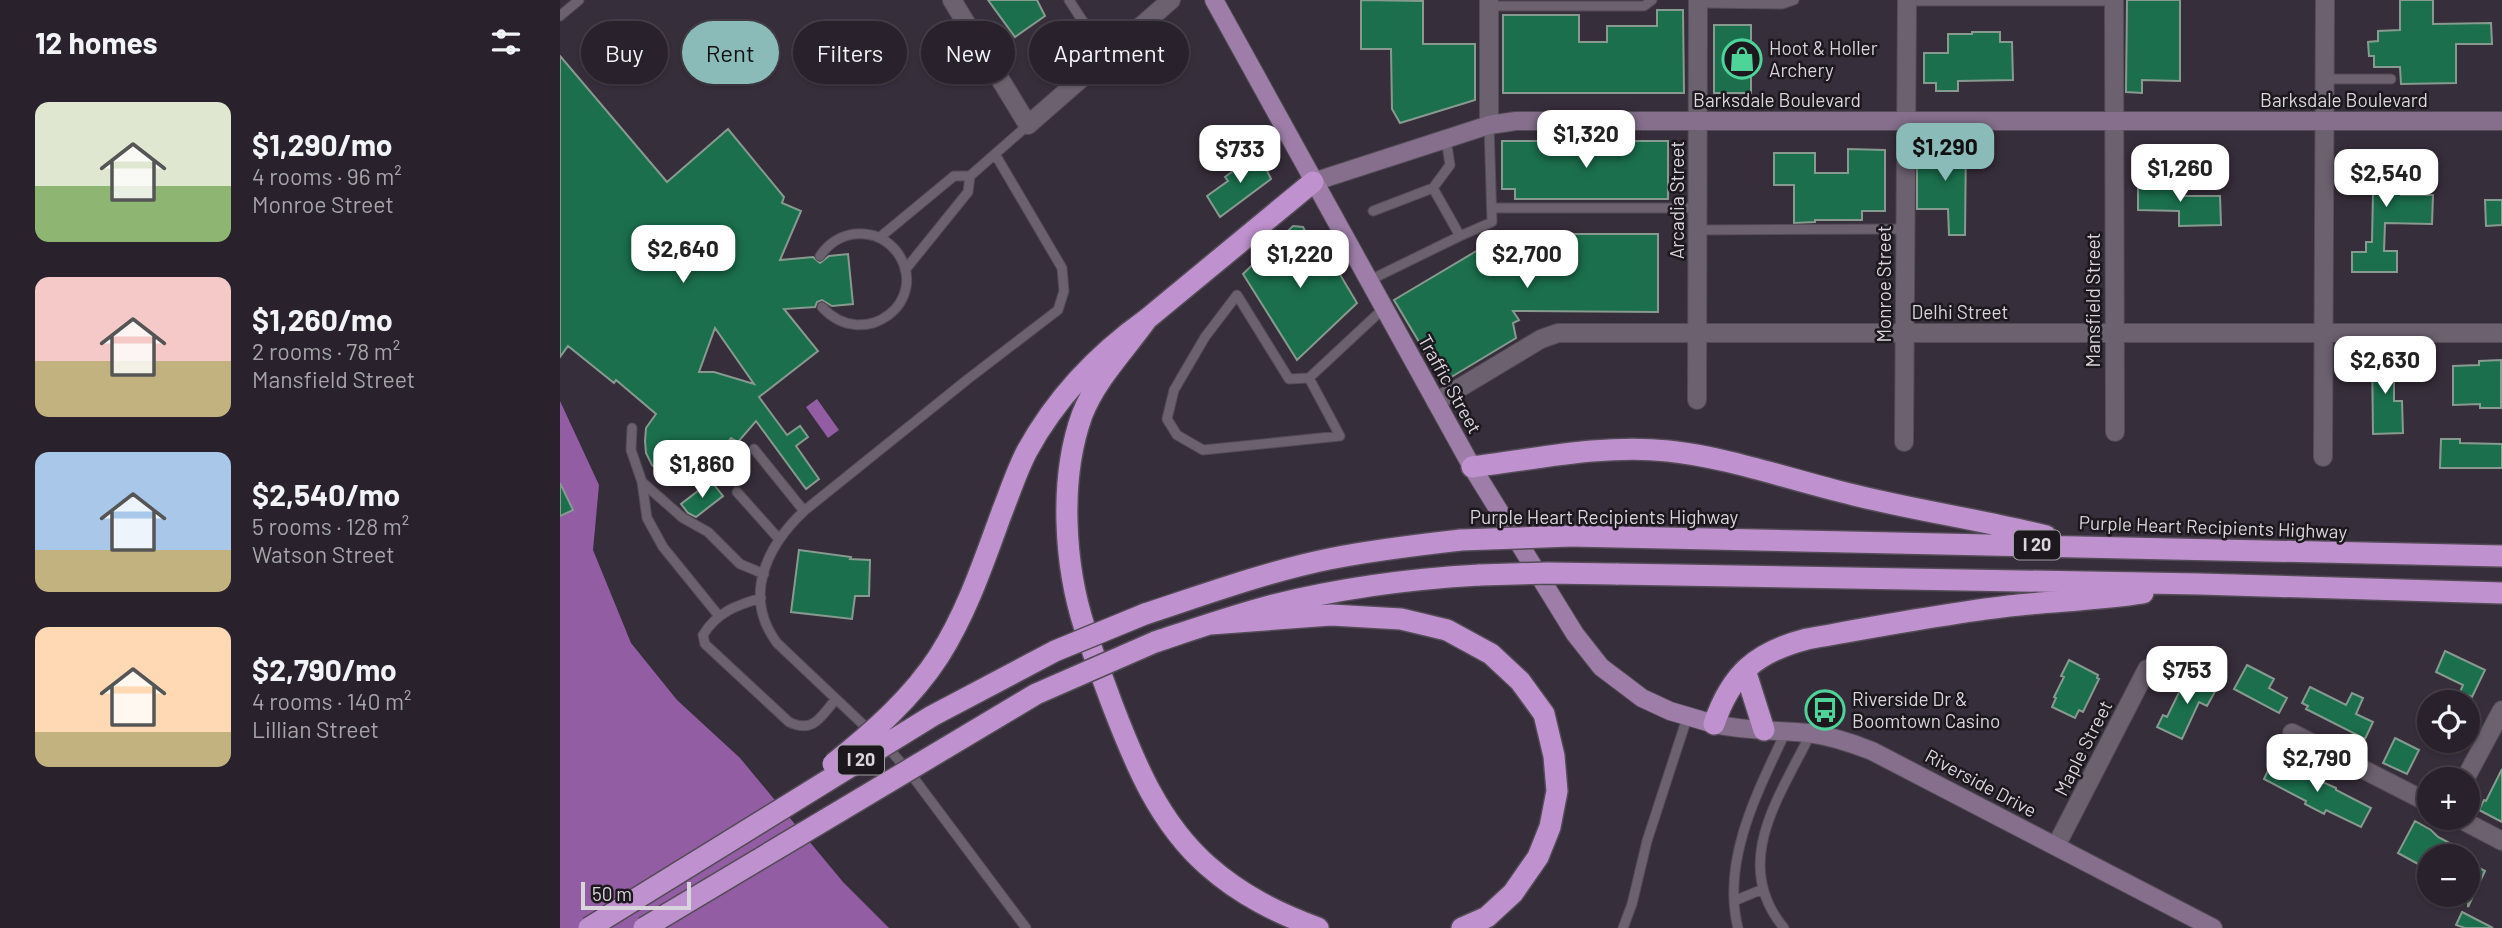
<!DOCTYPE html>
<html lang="en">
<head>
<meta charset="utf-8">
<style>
	body { margin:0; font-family:Barlow,sans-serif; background:#352f38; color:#f1f3f6; height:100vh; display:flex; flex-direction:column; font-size:26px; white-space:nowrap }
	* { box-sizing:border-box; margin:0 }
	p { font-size:23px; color:#a5a4a9 }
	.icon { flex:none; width:38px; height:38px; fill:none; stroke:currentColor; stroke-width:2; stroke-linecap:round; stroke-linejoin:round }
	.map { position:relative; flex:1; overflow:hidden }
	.panel { display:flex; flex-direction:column; background:#29222c; width:560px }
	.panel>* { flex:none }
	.hud { position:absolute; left:21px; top:21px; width:665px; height:63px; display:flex; gap:14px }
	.fabs { position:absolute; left:1857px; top:690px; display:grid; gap:14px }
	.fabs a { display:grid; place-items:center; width:63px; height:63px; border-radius:50%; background:#29222c; box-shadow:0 2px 5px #0004,0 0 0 2px #453f48; font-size:35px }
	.scale { position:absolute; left:21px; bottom:18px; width:110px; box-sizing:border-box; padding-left:7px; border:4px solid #dad4dc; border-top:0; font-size:19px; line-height:24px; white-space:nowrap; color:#dad4dc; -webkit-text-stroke:5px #1c181e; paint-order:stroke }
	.price { position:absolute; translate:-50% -60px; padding:0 16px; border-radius:14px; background:#fff; color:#222; font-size:23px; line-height:46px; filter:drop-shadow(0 2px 4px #0008) }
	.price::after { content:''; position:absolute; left:50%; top:42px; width:21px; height:16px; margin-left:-10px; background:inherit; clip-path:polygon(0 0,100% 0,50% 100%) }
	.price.on { background:#8bbbb9; color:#111 }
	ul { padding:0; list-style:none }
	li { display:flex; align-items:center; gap:21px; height:175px; padding:0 35px }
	li span { display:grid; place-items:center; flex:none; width:196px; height:140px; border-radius:14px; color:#555 }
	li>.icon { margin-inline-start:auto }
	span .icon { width:84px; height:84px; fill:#fffc; stroke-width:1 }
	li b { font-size:30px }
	h2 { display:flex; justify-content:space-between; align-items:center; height:84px; padding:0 35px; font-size:30px }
	.chip { padding:0 24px; border-radius:32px; background:#29222c; box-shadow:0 2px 5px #0004,0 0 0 2px #453f48; font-size:24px; line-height:63px }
	.chip.on { background:#8bbbb9; color:#111 }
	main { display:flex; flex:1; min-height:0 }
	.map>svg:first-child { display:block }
	.water { fill:#925da3 }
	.building { fill:#1b6f4d; stroke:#879a8f; stroke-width:2; fill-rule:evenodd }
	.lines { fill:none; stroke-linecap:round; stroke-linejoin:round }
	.lane-casing { stroke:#534b56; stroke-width:11 }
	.street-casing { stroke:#534b56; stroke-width:20 }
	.secondary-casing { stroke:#534b56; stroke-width:20 }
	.primary-casing { stroke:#534b56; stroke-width:20 }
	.highway-casing { stroke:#534b56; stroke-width:24 }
	.lane { stroke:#6c616f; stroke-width:9 }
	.street { stroke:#6c616f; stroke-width:18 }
	.secondary { stroke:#856f8c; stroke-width:18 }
	.primary { stroke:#9e7ea8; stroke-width:18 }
	.highway { stroke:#bf91ce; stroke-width:21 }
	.highway-bridge-casing { stroke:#534b56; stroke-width:24; stroke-linecap:butt }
	.highway-bridge { stroke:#bf91ce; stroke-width:21 }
	.labels { text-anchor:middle; stroke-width:5; stroke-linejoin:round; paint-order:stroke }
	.shield { fill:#1c181e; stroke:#a19ca3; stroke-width:2 }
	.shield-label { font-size:18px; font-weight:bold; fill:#dad4dc }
	.poi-label { font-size:19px; fill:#dad4dc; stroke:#1c181e; text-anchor:start }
	.street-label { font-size:19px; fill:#dad4dc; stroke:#1c181e }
</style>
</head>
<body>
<main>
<section class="panel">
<h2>12 homes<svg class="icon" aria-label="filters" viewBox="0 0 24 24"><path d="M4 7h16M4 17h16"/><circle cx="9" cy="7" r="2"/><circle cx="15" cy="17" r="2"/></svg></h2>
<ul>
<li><span style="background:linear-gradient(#dfe7d0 60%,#8fb573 0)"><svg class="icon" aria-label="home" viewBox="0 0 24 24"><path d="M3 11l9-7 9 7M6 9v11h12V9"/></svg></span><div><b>$1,290/mo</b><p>4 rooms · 96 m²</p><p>Monroe Street</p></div></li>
<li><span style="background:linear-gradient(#f6c9c9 60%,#c2b280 0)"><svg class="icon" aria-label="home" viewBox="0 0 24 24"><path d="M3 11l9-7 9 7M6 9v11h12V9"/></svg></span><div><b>$1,260/mo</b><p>2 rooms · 78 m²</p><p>Mansfield Street</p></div></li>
<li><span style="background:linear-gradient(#a9c7e8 70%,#c2b280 0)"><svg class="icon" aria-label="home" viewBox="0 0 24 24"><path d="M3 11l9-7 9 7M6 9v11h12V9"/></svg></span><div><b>$2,540/mo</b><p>5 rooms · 128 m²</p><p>Watson Street</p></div></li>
<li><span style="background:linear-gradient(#ffd9b3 75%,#c2b280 0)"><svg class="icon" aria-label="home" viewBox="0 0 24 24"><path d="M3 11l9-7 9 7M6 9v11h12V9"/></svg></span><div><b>$2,790/mo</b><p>4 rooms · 140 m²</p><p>Lillian Street</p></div></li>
</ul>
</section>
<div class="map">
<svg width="1942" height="928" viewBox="0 0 1942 928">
	<rect width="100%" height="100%" fill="#372e3b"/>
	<path class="water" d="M257,399L279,430L268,438L246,407Z
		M0,401L39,485L33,550L71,643L117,700L180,758L283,882L329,928H0Z"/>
	<path class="building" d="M428,0H477L485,16L455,37Z
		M801,0L863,1V44H915V100L840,123L832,109L831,49H801Z
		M1567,0H1620V81L1582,80V93L1566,92Z
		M1840,0H1873V24L1931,23L1932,44H1896V83L1841,84L1840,67H1814V56H1809L1808,42L1818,41V31L1840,30Z
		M1097,10H1123L1124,93H943V15H1019V42H1047V26H1097Z
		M1154,25H1191V93H1154Z
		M1412,32H1440V42H1452L1453,80L1398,81V91H1376V83H1364V53H1388V34H1412Z
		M0,56L107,182L168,129L224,197L222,203L241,211L220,260L253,257L260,263L269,256L288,254L293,304L272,306L262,300L257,302L255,307L224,309L258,351L199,397L227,435L240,426L248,437L236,446L259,479L246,489L196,421L178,442L171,438L141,476L116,477L103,473L92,465L86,453L85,441L86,428L96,414L56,380L54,383L8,346L0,357ZM155,328L194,384L154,372H139Z
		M1406,140L1405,235H1389L1388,209H1357V160H1373V141Z
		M942,141H1108V199H955V189H942Z
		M1288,149L1325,150V211H1302V220H1255V222L1234,223V185H1214V153H1255V173H1288Z
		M698,152L711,179L660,217L647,196L668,181L665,177Z
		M1840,156L1841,195H1873L1872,224L1825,223L1824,251H1837V272H1792V252H1806V242H1812L1813,192H1798V177H1792V157Z
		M1578,183L1619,184V196H1660L1661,225L1619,226V211L1578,210Z
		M1925,200H1942V225L1926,226Z
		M733,226L743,227L763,262L769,256L797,303L737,360L683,274Z
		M945,234H1098V312L953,311L959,320L953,323L956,338L883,382L834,300Z
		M1812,352H1834V401H1842L1843,433L1813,434Z
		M1941,360V408H1920V404L1893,405V366L1919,365V361Z
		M1881,439H1900V443L1942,444V468H1880Z
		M151,481L163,496L136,517L128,513L121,504Z
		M0,483L13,510L0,516Z
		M239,550L291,557L290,559L310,560L309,596H295L292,619L231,612Z
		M1885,651L1925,670L1912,697L1900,692L1903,685L1876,672Z
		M1509,660L1538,675L1537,678L1539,679L1523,712L1519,710L1515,718L1492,707L1496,698L1494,697L1504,677L1501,676Z
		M1687,665L1714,679L1709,688L1727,698L1719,713L1674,689Z
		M1628,674L1657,688L1647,706L1639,702L1622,739L1597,727L1603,715L1607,717Z
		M1750,687L1786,705L1792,693L1803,698L1796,714L1813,722L1805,739L1746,709L1748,706L1742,703Z
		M1835,738L1859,750L1847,774L1823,763Z
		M1713,760L1776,788V790L1811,808L1801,827L1766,810L1764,814L1745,804L1746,801L1704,779Z
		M1942,769V822L1919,810L1924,800L1926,801Z
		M1855,821L1871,830L1878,837L1914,856H1869V870L1838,853Z
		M1908,862L1925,871L1908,907Z
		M1902,912L1933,928H1905L1896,925Z"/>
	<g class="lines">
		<g class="lane-casing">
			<path id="lane" d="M509,0L522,20L549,54
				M1347,1H1554
				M1138,3L1222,4L1234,0
				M928,6H1084L1092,0
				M0,16L19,0
				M1766,79H1831
				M932,208H1138
				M813,211L873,188
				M1138,230L1346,229
				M900,236L932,222L929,125
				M319,238L394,176H410L468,125
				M260,256C270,241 286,232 305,234C318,235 329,242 337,252C372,301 304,353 262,307
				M345,270L408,192L410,176
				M808,281L900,236L873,188L890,165L886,139
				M749,378L729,379L677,295L645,337L614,390L607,419L617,435L643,450L780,436L749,378L823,309
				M72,428L71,450L82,482
				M194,449L244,511
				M177,492L218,538
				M201,598C177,605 157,612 143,635L145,644L229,722C254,734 261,716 276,699
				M159,616L103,547L87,518L82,482L123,518L148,532L180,564L204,574
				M311,732L217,643C182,596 207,546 244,511L408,379L498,310L504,291L502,268L435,154
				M325,744L353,777L466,928
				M1174,901L1203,889
				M1063,928L1072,904L1087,841L1127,718
				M1178,928C1161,860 1198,791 1226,731
				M1224,928C1170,863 1220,796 1251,733"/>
		</g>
		<g class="street-casing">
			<path id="street" d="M392,0L468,125L611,0
				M929,0V125
				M1554,0L1555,432
				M1137,400L1138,0
				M876,402L981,339L998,333H1942
				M1344,442L1347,0
				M1763,457L1765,0
				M1732,733L1869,803
				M1905,779L1942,710
				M1896,817L1942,841
				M1496,846L1587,669"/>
		</g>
		<g class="secondary-casing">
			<path id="secondary" d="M753,182L929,125L956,121H1942
				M1154,724C1185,731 1216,730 1248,733C1270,736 1292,743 1312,751L1653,928"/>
		</g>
		<g class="primary-casing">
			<path id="primary" d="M654,0L912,467L1015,634L1041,667L1082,698L1110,711L1154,724"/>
		</g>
		<g class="highway-casing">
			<path id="highway" d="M587,319C565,350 536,379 522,415C499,479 504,565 525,629C533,654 543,679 552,704C575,764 599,823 648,866C681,895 717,913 758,928
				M912,467C976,459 1043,444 1108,451C1168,457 1234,481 1294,495C1358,511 1423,520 1486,536
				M442,512C450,492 457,470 467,451C496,398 538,354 587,319L753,182
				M1011,536L1942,556
				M1056,574L1640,584L1942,593
				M585,614C646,594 706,572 769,559C813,550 857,545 901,540
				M650,624L771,615L841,619L887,630L931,654L960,681L984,714L994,756L997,791L990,827L978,857L953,893L927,917L902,928
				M595,642C631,630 666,618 702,608C773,589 847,579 920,575
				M1185,670L1204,730
				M1154,724C1171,674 1196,652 1247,639C1314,627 1382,614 1449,606C1494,601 1539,600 1583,593"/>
		</g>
		<use href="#lane" class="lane"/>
		<use href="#street" class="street"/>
		<use href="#secondary" class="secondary"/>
		<use href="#primary" class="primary"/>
		<use href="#highway" class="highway"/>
		<g class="highway-bridge-casing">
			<path id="highway-bridge" d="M901,540L1011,536
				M920,575L987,573L1056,574
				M273,764C312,733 352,698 379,656C407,612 424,561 442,512
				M29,928L372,716L495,651L585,614
				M84,928L476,694L595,642"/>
		</g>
		<use href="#highway-bridge" class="highway-bridge"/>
	</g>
	<defs>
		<g id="shop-ring" transform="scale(2.0125)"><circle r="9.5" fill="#1c181e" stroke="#4ed399" stroke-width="1.5"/><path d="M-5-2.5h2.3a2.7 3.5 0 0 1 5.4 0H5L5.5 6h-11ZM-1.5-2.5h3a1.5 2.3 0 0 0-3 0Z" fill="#4ed399"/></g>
		<g id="bus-ring" transform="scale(2.0125)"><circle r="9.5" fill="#1c181e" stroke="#4ed399" stroke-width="1.5"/><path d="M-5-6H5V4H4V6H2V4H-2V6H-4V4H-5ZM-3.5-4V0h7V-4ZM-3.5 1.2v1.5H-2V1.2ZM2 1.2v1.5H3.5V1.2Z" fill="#4ed399"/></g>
	</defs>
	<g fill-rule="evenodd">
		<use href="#shop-ring" x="1182" y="59"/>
		<use href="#bus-ring" x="1265" y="710"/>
	</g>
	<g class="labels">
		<g class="shield">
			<rect x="1454" y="530.5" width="46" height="29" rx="5"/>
			<rect x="278" y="745.5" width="46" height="29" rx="5"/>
		</g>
		<g class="shield-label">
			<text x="1477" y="551">I 20</text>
			<text x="301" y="766">I 20</text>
		</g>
		<g class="poi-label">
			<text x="1209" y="55">Hoot &amp; Holler<tspan x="1209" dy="22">Archery</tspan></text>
			<text x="1292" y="706">Riverside Dr &amp;<tspan x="1292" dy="22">Boomtown Casino</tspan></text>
		</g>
		<g class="street-label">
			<text x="1217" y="107">Barksdale Boulevard</text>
			<text x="1784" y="107">Barksdale Boulevard</text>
			<text transform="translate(1117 200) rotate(-90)" y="7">Arcadia Street</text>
			<text transform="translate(1324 284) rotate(-90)" y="7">Monroe Street</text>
			<text transform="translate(1533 300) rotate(-90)" y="7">Mansfield Street</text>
			<text x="1400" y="319">Delhi Street</text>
			<text transform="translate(890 384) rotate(61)" y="7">Traffic Street</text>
			<text x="1044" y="524">Purple Heart Recipients Highway</text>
			<text transform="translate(1653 527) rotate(2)" y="7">Purple Heart Recipients Highway</text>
			<text transform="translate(1523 748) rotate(-63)" y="7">Maple Street</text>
			<text transform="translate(1421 783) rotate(28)" y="7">Riverside Drive</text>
		</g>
	</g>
</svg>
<div class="fabs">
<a><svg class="icon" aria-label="locate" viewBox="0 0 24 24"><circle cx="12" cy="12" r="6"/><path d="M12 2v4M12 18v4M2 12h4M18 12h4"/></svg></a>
<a>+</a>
<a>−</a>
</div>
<div class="scale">50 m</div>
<b class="price" style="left:1026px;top:170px">$1,320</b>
<b class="price on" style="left:1385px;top:183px">$1,290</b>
<b class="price" style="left:680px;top:185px">$733</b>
<b class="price" style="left:1620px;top:204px">$1,260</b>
<b class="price" style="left:1826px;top:209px">$2,540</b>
<b class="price" style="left:123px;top:285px">$2,640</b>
<b class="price" style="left:740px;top:290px">$1,220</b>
<b class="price" style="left:967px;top:290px">$2,700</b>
<b class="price" style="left:1825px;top:396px">$2,630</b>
<b class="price" style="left:142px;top:500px">$1,860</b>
<b class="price" style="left:1627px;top:706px">$753</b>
<b class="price" style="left:1757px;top:794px">$2,790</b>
<div class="hud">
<a class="chip">Buy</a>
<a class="chip on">Rent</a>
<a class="chip">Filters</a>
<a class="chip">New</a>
<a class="chip">Apartment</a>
</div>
</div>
</main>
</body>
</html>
